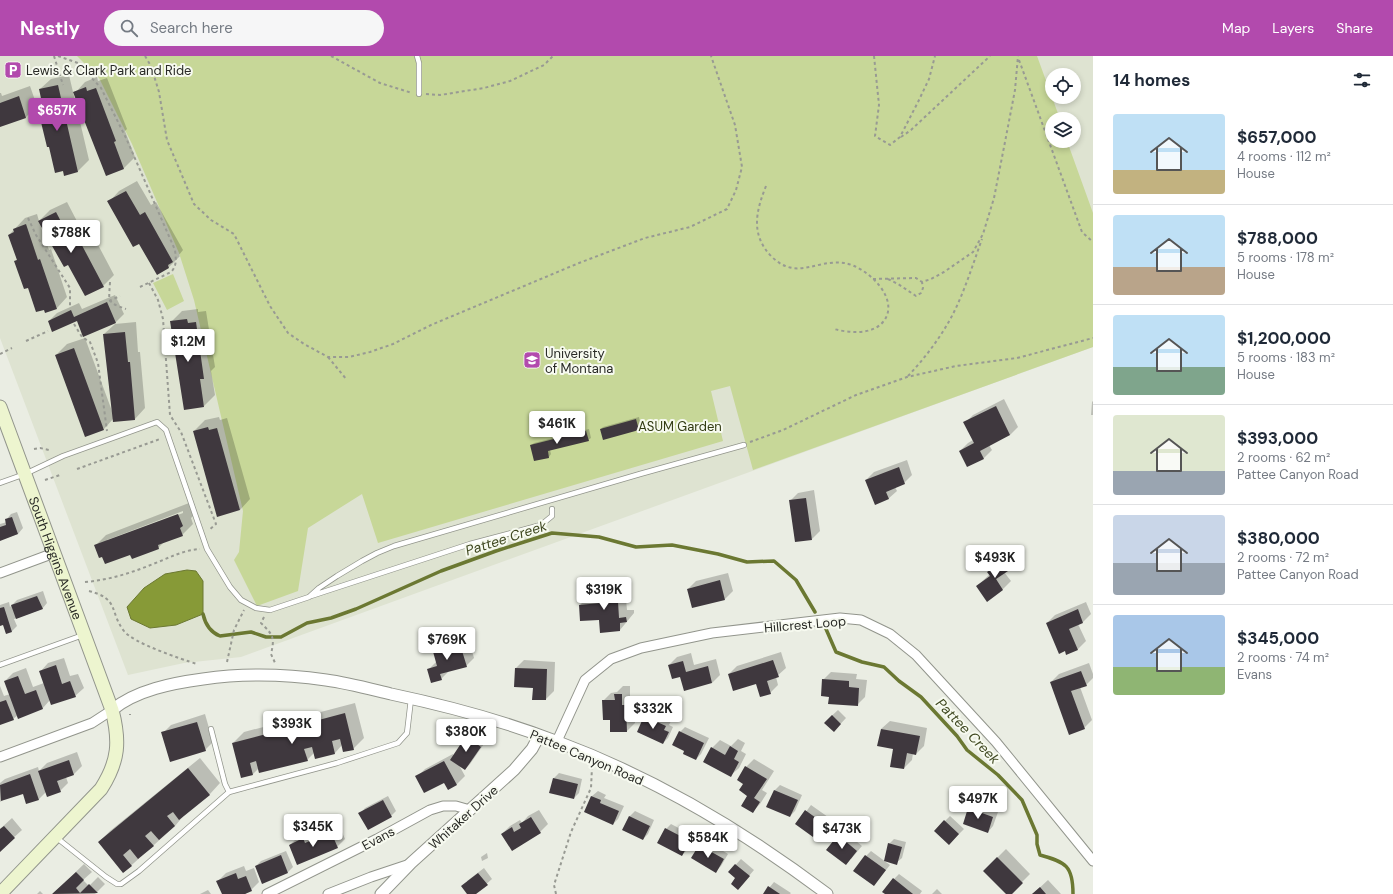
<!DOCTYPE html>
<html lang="en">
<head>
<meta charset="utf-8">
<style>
	body { margin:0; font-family:"DM Sans",sans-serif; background:#f6f6f7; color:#1f2937; height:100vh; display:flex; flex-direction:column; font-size:15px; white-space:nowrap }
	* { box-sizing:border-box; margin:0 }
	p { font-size:13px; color:#747a83 }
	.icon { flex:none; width:22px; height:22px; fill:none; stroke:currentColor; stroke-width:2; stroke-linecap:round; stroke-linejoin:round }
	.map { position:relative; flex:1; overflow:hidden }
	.details { display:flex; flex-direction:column; background:#fff; width:300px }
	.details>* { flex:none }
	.controls { position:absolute; left:1045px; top:12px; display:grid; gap:8px }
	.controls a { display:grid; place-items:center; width:36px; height:36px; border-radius:50%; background:#fff; box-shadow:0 2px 6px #0003; font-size:20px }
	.price { position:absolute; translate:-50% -34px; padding:0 9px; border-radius:4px; background:#fff; color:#222; font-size:13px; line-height:26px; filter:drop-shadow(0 1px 2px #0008) }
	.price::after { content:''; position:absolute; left:50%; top:24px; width:12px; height:9px; margin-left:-6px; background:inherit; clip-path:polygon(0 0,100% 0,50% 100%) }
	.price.active { background:#b24aad; color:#fff }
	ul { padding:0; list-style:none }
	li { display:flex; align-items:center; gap:12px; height:100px; padding:0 20px }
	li+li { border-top:1px solid #e0e1e3 }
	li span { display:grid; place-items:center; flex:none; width:112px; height:80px; border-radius:4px; color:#555 }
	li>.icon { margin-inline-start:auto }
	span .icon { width:48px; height:48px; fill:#fffc; stroke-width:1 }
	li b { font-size:17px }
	h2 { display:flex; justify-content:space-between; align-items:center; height:48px; padding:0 20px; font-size:17px }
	header { display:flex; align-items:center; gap:24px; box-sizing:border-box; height:56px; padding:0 20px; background:#b24aad; color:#fff }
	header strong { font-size:19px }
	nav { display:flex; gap:22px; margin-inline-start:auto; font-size:14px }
	.search { width:280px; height:36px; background:#f6f6f7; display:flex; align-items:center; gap:10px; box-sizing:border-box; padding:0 14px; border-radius:22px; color:#747a83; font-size:15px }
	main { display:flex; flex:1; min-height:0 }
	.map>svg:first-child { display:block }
	.built { fill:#dee3d1; fill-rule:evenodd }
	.green { fill:#c7d798 }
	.water { fill:#879a37; stroke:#6b7832 }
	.shadow { fill:#0003; fill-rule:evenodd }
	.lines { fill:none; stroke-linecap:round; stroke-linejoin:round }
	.stream { stroke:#6b7832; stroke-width:3.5 }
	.building { fill:#3f383e }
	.service-casing { stroke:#92958c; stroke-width:6 }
	.minor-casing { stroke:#92958c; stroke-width:11 }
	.tertiary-casing { stroke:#92958c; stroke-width:13 }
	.secondary-casing { stroke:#92958c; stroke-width:15 }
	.path { stroke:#989a93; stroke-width:2; stroke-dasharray:3 3; stroke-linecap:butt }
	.service { stroke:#fff; stroke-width:4.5 }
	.minor { stroke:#fff; stroke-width:9 }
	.tertiary { stroke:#fff; stroke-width:11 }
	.secondary { stroke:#edf5cf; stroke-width:13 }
	.labels { text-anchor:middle; stroke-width:4; stroke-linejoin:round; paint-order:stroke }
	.poi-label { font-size:13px; fill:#292a26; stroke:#f7faf0; text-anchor:start }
	.park-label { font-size:13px; fill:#323b12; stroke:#f7faf0 }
	.street-label { font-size:13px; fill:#292a26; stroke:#f7faf0 }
	.water-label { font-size:14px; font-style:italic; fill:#3f4820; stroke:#f7faf0 }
</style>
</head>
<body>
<header>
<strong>Nestly</strong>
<div class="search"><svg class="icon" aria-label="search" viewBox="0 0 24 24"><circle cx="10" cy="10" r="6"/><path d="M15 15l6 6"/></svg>Search here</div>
<nav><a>Map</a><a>Layers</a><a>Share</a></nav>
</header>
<main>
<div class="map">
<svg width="1093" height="838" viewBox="0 0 1093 838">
	<rect width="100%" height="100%" fill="#eaede3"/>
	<path class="built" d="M0,0H1093V291L241,601L184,607L128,619L0,282ZM1052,19H1074V41H1052ZM1052,63H1074V85H1052Z"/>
	<path class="green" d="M77,0H1037L1060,63H1052V85H1067L1093,157V291L753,414L730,330L711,335L723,385L378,487L362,438L308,472L298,535L257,550L234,504L239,496L243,455L194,244L179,197L132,88L99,22Z
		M173,218L184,245L167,254L153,227Z"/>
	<path class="water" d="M187,514L196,515L203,525V558L176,569L150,572L131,563L127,551L144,532L165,518Z"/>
	<path class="shadow" d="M69,19L89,104L78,115L65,119L41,63L46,58L40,33L51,23Z
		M97,21L98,25L107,22L127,73L125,75L135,101L124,112L107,119L75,37L85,26Z
		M30,30L37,50L26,61L0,70V37H1L2,40Z
		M137,125L151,149L156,146L183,194L179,199L180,200L169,211L140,186L109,146L119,135Z
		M67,146L80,171L87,168L114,219L103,230L69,207L42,170L41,171L49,194L51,193L67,241L57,252L28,230L16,205L17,203L9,179L25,162L37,158L39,165L50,154Z
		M115,239L124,258L116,266L77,264L49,265L57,257L79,247L82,253Z
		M198,253V256L206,255L215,311L211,315L215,339L204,350L171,266L182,255Z
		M136,266L138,296H140L145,352L135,363H113L104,373L56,299L67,288L85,282L112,355L104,278L115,268Z
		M1004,343L1018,371L1010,379L989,389L992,394L984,402L968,410L960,395L968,387L973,384L965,367L973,359Z
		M1093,345V359H1091L1092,346Z
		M219,361L220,364L227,362L250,443L240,454L194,375L205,364Z
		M639,361L641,371L639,373H601L603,371Z
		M589,373L591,382L588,384L550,394L551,398L549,401L535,404L531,389L534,387Z
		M907,404L912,419L904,427L895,431L897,435L888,443L866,424L874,416Z
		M814,434L820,475L812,483L790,445L798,437Z
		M189,447L194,459L191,462L193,468L182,479L164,486L158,492L131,497L102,500L95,490L106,479ZM183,455V457L107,486V484Z
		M17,456L23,472L18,478L0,484V468L7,466L6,464L11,458Z
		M1013,491L1021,502L1004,516L1011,525L1003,533L987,544L977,530L990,518L989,516L997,509L996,506Z
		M728,517L733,535L725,543L688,533L696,525Z
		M624,522L627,554H634V557L620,574L600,563L580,549L588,541L601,540L600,531L608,523Z
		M43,535L47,547L42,553L14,563L17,570L12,575L6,577L3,567L0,569V549L9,546L10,551L17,544Z
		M1086,546L1091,558L1083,566L1078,568L1086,585L1078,593L1065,594L1047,567L1055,559Z
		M467,577L474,602L466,610L450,614L441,623L428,614L437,605L433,593L441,585Z
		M781,596L786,612L776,621L778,629L770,637L757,627L729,618L737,610Z
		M691,597L694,609L716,603L720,619L712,627L681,620L669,609L677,601Z
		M64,602L70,620L78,618L84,632L75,640L50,644L42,653L18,659L13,663L0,668V630L4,640L10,638L5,625L13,617L26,612L33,631L44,627L40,616L48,607Z
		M524,604L555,606L554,635L546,643L516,612Z
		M1089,607L1093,618V622L1086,629L1080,631L1092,664L1084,672L1051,626L1059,618Z
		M831,616L857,618L856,623L867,624L865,641L857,649L830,640L823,624Z
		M623,630H630V641H634L635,667L627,675L610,663L603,645L611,637L617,636Z
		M355,647L364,682L353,693L342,689L335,697H314L307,704L259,712L253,718L242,721L233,687L244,676Z
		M838,654L846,662L834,675L825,666Z
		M651,655L671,665L669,669L673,671L668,682L663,687L638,676L645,661Z
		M205,658L213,686L205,694L163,677L171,669Z
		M890,665L927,672L924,690L916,698L913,697L912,704L904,712L894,692L881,673Z
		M685,671L709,682L701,698L696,703L685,694L680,676Z
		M472,676L486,685L470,708L465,713L459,709L465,720L457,728L448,733L444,725L417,721L425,713L453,698L454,700L466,681Z
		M738,683L745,687L741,695L746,698L739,712L730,720L712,692L720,684L731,690Z
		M77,696L82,710L74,718L66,721L68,727L60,735L46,736L39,743L23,736L3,744L0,746V727L5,723L38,711L39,715L47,707Z
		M200,702L220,727L210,738L185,758L175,770L124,816L99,786L110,775Z
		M754,703L774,715L762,734L767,737L760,748L752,756L749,739L744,727L746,711Z
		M559,717L582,723L579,737L574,742L550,736L554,722Z
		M780,729L802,739L795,755L790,760L768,750L775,734Z
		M598,735L606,739L604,742L624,750L618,763L613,768L585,756L592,740Z
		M388,740L396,755L391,760L360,758L365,752Z
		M974,748L998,756L993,770L988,776L969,753Z
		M811,749L828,761L813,780L797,768Z
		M539,754L548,768L540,776L502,778L510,770L520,764L522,767L528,760Z
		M635,755L654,764L648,778L643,783L623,774L630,760Z
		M950,760L964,773L949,788L935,775Z
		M12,762L22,774L0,794V773Z
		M671,768L694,780L687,794L682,799L666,773Z
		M339,769L345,783L337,791L290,789L298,781L311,775L313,780Z
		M844,775L862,790L851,803L839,780Z
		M894,783L906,786L902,802L896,807L889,788Z
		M705,784L728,798L721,810L716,815L700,790Z
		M1006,793L1030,818L1010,838H1007L984,815Z
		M286,795L293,811L288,816L256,810L261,805Z
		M871,795L890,809L874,829L866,800Z
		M487,797L488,802L482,805L481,801Z
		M741,803L754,814L743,827L729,816Z
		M84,808L92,816L83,824L89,830L98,821L105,828L95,838H53Z
		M244,810L246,815L254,812L259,826L251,834L245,838H223L218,825L226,817Z
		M484,812L492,823L475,838H468L467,825Z
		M899,818L922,835L920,838H886L894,823Z
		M1048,824L1061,838H1032L1035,836Z
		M774,826L791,837L790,838H764Z
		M937,833L942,838H932Z
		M208,834L211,838H200Z
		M40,835L43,838H37Z"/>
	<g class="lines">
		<path class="stream" d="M203,558C205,567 210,576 220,580L251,576L266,581H281L307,567L331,562L356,553L441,515L496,495L552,477L599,481L636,491L672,489L718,498L747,506L774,505L796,524L815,556
			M826,573L836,596L862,606L884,611L899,625L921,641L957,680L967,694L998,719L1022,744L1037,779V788L1040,799C1066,806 1073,810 1073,838"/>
	</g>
	<path class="building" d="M58,29L78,116L64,120L63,115L55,117L49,91H47L40,62L45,61L39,33Z
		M86,31L87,35L96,32L116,85L114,86L124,113L106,120L73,36Z
		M19,40L26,62L0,71V47Z
		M126,135L140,159L145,156L173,206L168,209L169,212L157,219L139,188L133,191L107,145Z
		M56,156L69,181L76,178L104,231L85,240L68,209L64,211L38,165Z
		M26,168L38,204L40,203L57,253L45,257L44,254L36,256L28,232L24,233L14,205L17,204L8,179L14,176L13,173Z
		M107,246L116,267L83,281L77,265L52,276L48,265L71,254L74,261Z
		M187,263L188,267L196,266L204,323H200L204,351L184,354L170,265Z
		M125,276L128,306H130L135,364L113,366L103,278Z
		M74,292L104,374L85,381L55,299Z
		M996,350L1010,379L980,395L984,403L967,411L959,395L974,387L963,366Z
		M636,363L639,374L603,384L600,373Z
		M208,371L209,374L217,372L240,454L217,461L193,375Z
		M586,375L589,385L548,395L549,402L534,405L530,389Z
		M899,411L905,428L886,436L889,443L875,449L865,424Z
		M806,442L812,484L795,486L789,444Z
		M178,458L183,470L180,472L183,480L158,489L159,493L132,503L130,499L105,508L102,501L99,502L94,489Z
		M12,461L18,478L0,485V471L6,469L5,463Z
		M1005,499L1014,511L996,523L1003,534L987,546L976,530L990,520L987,516L997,509L995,506Z
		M720,524L725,544L692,552L687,533Z
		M617,529L619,562L626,561L627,566L620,567V575L600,577L599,564L580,565L579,549L600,547L599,531Z
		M37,540L43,553L16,563L11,549Z
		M4,551L12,576L6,578L3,569L0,570V552Z
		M1078,553L1083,567L1069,573L1078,594L1066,599L1065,595L1059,598L1046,567Z
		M459,585L467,611L440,618L442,624L431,627L427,613L437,610L432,592Z
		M773,604L779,621L767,625L771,638L760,641L756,628L733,635L728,618Z
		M683,605L686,616L708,610L712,627L684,635L680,621L672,623L668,609Z
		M56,609L62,628L70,625L76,641L51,649L39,615Z
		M515,612L547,613L546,644H532L533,632L514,631Z
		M1081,615L1087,630L1071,635L1085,673L1069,679L1050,626Z
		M18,620L25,638L36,634L43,653L18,663L4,625Z
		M822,623L849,625V631L859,632L858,650L828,648L829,641L821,640Z
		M614,638H622V649H626L627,676H610V664H603L602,644H615Z
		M6,644L14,664L0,669V646Z
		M345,657L354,694L343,696L340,683L332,685L335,698L315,703L312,691L304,693L308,705L259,717L256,705L250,707L253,719L241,722L232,687Z
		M832,659L841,668L834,676L824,667Z
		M644,660L666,670L664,674L669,676L663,688L637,676Z
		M197,666L206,695L170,706L161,676Z
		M881,673L920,680L916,699L907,697L904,713L890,711L893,693L877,690Z
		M679,675L704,687L696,704L683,698L684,695L672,689Z
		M466,680L481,691L465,714L450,704Z
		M730,690L738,695L734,703L739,706L731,721L703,706L711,691L725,699Z
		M69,704L74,719L57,725L61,736L47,741L38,715Z
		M444,705L457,729L448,734L444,727L424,737L415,720Z
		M745,710L767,723L754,742L760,746L753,757L741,750L747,740L739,734L743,728L737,724Z
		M188,712L210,739L179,764L173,756L167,760L175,770L159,784L151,775L145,780L154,790L138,803L130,793L123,799L132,810L123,817L98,786Z
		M30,718L39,744L26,748L23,738L1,745L0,729Z
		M553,722L578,728L574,743L549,737Z
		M774,734L798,744L790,761L766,751Z
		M591,740L601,744L600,747L619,755L613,769L584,756Z
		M383,744L392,761L368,774L358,757Z
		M968,752L993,761L988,777L963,768Z
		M805,754L823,767L813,781L795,768Z
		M629,760L650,770L643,784L622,774Z
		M531,761L541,777L512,795L501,778L512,771L514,776L521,772L519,768Z
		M944,764L959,778L949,789L934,775Z
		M4,770L15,782L0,796V773Z
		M665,772L690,785L682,800L657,787Z
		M331,776L338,792L297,809L289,789L303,782L305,787Z
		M838,779L857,795L846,809L826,794Z
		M888,787L902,791L897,809L884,805Z
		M699,789L724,803L716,817L691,802Z
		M281,799L288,817L262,828L255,810Z
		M865,799L886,814L874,830L853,815Z
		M997,801L1023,827L1012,838H1006L983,815Z
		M735,808L750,820L738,834L731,828L735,822L728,816Z
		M76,816L84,824L76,832L80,837L89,828L98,837L52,838Z
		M236,817L238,823L246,820L252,835L245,838H222L216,825Z
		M478,817L488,829L476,838H467L461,830Z
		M893,822L913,838H885L882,836Z
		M768,830L780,838H763Z
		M1040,831L1046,838H1032Z"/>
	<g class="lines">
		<g class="service-casing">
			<path id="service" d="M417,0L419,7V38
				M0,427L25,418L63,400L157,366L166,374L207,493L230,531L241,544L256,552L270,554L309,541L319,532L337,520L362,505L377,497L394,490L640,418L744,389
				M311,540L470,488L541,469L552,460V453
				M0,609L83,579
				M211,673L225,728L229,736
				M57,782L106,821L117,828H121L139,815L229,736L337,707L398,687L407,677L411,643"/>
		</g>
		<g class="minor-casing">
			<path id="minor" d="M0,517L54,497
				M557,685L585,624L611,603L641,592L712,577L840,562L861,564L890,578L916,599L996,686L1093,805
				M0,701L92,667L112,654
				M267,838L377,783L430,754L443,750H456L470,754
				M328,838L371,821L410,808"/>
		</g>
		<g class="tertiary-casing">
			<path id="tertiary" d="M112,654C136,634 173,627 203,623C244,617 285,618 326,624C348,627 370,633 391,638C448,650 504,665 558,686C655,722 745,776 827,838
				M381,838L411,807L514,714L532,693L539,680"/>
		</g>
		<g class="secondary-casing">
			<g id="secondary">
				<path id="s1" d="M0,351L112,654C120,685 119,705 101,733L0,838"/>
			</g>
		</g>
		<path class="path" d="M54,0L63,29
			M58,0L78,7L101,32L126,82L175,194C176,203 177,210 171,216L140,231
			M145,0L151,10L159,36L167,84L194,148L211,164L234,178L270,250L288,277L304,288L328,301H349L370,296L393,288L431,269L579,207L645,182L690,171L727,153L736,134L742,111L735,69L711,0
			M331,0L380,27L412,37
			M874,0L879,49L875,80L890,89L900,81L918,46L929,23L935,0
			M1019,4L1082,176L1092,185H1093
			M426,38L440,39L484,32L510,25L544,9L553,0
			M901,81L911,74L990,0
			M766,130C756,155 750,179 772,201C797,225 816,203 844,207C866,210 902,243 883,266C872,279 849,277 834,273
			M28,162L36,179L70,232V250
			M873,223L916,222L922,226L931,223L944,216L973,196L983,178L994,142L1005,86L1015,34L1018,0
			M888,223L898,228L916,240L921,237L923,232L922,226
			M110,226C109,246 106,246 126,253
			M149,227L158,244L163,263L170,359L181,376L216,468L209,474
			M109,245L120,240
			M74,268L82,281L90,286L98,307L107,375
			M26,285L48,275
			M0,298L12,292
			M328,301L347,324
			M908,320C925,302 941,281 953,258C965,234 973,208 982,183
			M750,386L783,374L856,339L907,321L956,310L1017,302L1093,282
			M34,393L40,392L49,394
			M77,413L160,383
			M45,424L60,419
			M85,526C109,524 131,517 153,508C169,502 183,494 200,493
			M89,535C120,543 109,556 124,575C133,587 181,603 197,608
			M264,561L261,567C273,579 275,581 271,598L276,609
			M227,606L234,574L244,554
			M130,659V658
			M556,838L554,829L571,776L591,732L592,711"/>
		<use href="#service" class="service"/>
		<use href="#minor" class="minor"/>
		<use href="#tertiary" class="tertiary"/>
		<use href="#secondary" class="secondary"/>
	</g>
	<defs>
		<g id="parking-square" transform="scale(0.9)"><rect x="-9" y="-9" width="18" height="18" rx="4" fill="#b24aad" stroke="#f7faf0"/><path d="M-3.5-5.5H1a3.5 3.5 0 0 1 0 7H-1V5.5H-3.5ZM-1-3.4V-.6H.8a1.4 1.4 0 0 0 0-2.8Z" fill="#fff"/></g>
		<g id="university-square" transform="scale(0.9)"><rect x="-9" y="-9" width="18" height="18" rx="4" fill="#b24aad" stroke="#f7faf0"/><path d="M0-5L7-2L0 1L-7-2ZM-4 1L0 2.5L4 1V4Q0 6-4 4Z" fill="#fff"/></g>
	</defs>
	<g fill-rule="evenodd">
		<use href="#parking-square" x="13" y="14"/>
		<use href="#university-square" x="532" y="304"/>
	</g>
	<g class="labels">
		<g class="poi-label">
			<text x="26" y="19">Lewis &amp; Clark Park and Ride</text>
			<text x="545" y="302">University<tspan x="545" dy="15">of Montana</tspan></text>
		</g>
		<g class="park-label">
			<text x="680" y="375">ASUM Garden</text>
		</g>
		<g class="street-label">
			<text dy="5" stroke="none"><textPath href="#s1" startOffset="161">South Higgins Avenue</textPath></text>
			<text transform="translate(805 568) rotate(-5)" y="5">Hillcrest Loop</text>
			<text transform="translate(587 701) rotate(23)" y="5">Pattee Canyon Road</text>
			<text transform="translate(463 761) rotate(-42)" y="5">Whitaker Drive</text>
			<text transform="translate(378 782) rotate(-28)" y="5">Evans</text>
		</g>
		<g class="water-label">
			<text transform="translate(506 482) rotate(-18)" y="5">Pattee Creek</text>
			<text transform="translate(968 675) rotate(46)" y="5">Pattee Creek</text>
		</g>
	</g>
</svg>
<div class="controls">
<a><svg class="icon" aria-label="locate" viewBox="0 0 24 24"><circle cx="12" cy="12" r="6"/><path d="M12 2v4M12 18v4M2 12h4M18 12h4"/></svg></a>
<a><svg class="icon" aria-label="layers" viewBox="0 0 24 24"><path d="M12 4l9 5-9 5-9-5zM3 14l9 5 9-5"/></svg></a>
</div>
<b class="price active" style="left:57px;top:76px">$657K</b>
<b class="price" style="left:71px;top:198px">$788K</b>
<b class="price" style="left:188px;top:307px">$1.2M</b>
<b class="price" style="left:557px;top:389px">$461K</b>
<b class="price" style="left:995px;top:523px">$493K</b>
<b class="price" style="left:604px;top:555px">$319K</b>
<b class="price" style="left:447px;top:605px">$769K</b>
<b class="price" style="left:653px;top:674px">$332K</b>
<b class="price" style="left:292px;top:689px">$393K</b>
<b class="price" style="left:466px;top:697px">$380K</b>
<b class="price" style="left:978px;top:764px">$497K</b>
<b class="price" style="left:313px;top:792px">$345K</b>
<b class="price" style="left:842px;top:794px">$473K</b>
<b class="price" style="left:708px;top:803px">$584K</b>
</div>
<section class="details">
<h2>14 homes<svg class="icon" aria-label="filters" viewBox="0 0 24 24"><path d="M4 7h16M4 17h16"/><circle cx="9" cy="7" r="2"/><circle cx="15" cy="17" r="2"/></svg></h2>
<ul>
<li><span style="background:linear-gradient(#bfe0f5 70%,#c2b280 0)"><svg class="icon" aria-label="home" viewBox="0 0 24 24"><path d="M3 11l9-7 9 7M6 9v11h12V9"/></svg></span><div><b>$657,000</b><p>4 rooms · 112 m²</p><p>House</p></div></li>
<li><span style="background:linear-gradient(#bfe0f5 65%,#b9a48a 0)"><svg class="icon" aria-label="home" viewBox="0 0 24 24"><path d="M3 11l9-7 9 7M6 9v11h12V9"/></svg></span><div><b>$788,000</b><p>5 rooms · 178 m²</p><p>House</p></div></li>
<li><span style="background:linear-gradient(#bfe0f5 65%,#7fa58c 0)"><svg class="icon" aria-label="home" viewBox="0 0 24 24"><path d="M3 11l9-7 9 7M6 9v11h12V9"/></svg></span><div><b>$1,200,000</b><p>5 rooms · 183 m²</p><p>House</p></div></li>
<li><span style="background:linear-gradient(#dfe7d0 70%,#9aa5b1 0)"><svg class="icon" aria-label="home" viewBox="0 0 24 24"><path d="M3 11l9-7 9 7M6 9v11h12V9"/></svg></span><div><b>$393,000</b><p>2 rooms · 62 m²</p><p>Pattee Canyon Road</p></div></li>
<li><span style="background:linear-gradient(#c9d6e8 60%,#9aa5b1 0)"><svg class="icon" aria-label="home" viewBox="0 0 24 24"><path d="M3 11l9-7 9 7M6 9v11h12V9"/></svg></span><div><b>$380,000</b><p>2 rooms · 72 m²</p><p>Pattee Canyon Road</p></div></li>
<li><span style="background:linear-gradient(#a9c7e8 65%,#8fb573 0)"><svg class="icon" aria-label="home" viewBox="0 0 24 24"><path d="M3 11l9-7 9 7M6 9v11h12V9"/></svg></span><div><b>$345,000</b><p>2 rooms · 74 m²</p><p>Evans</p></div></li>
</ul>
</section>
</main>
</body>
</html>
